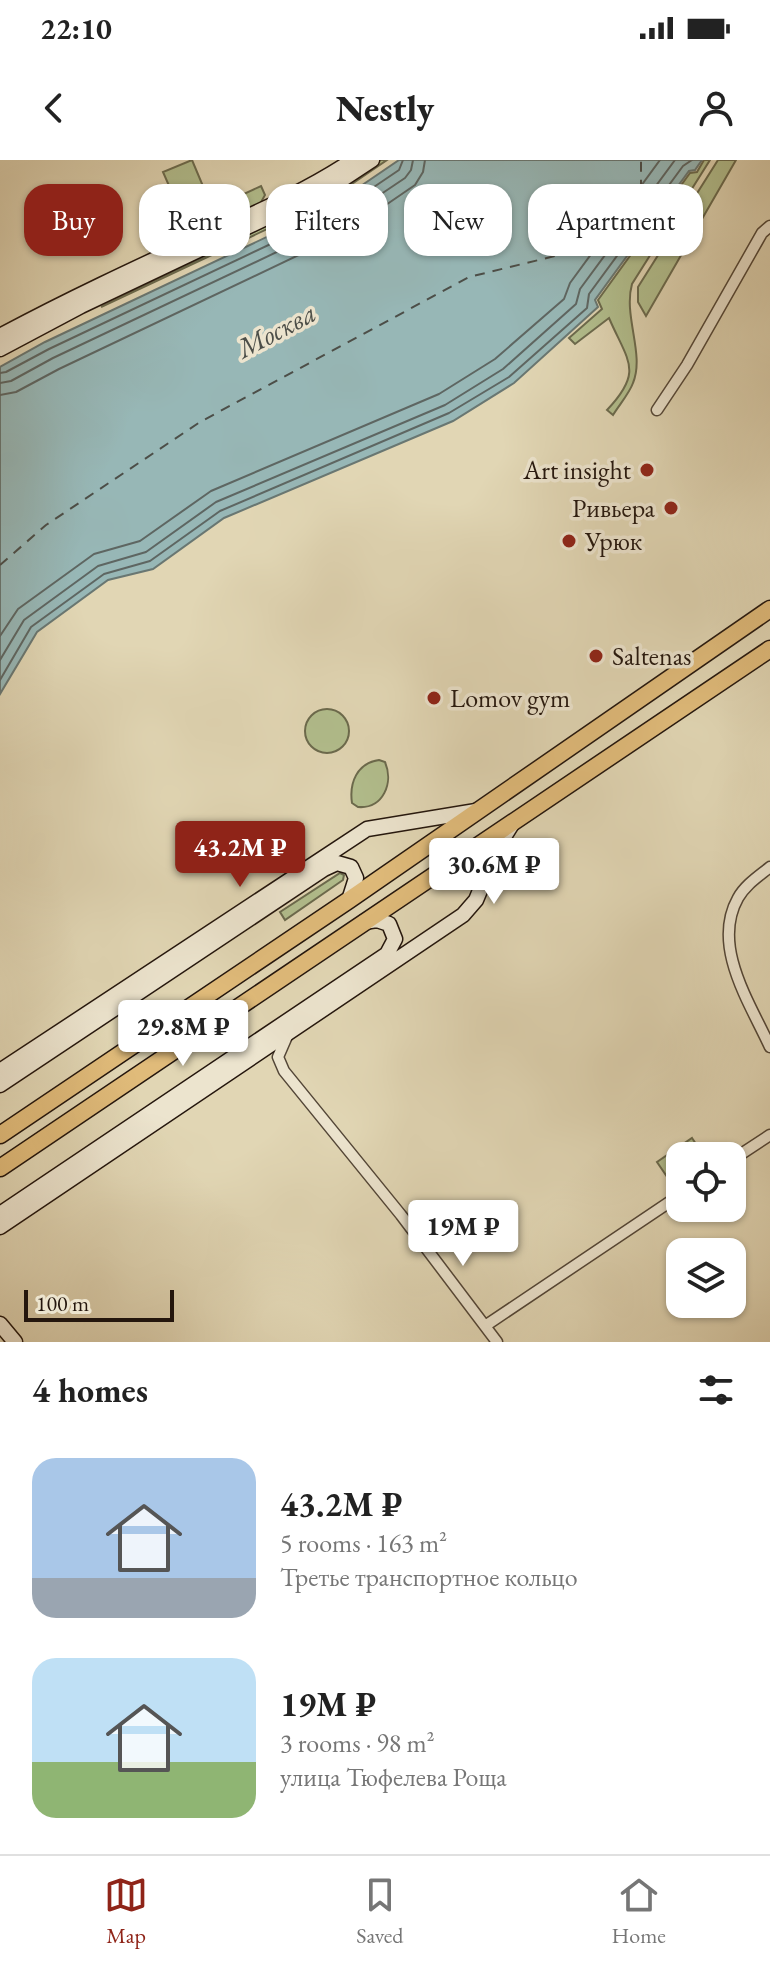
<!DOCTYPE html>
<html lang="en">
<head>
<meta charset="utf-8">
<style>
	body { margin:0; font-family:"EB Garamond",serif; background:#f2f2f2; color:#222; height:100vh; display:flex; flex-direction:column; font-size:30px; white-space:nowrap }
	* { box-sizing:border-box; margin:0 }
	p { font-size:26px; color:#767676 }
	.icon { flex:none; width:44px; height:44px; fill:none; stroke:currentColor; stroke-width:2; stroke-linecap:round; stroke-linejoin:round }
	.map { position:relative; height:1182px; overflow:hidden }
	.drawer { display:flex; flex-direction:column; background:#fff; flex:1 }
	.drawer>* { flex:none }
	.hud { position:absolute; left:24px; top:24px; width:722px; height:72px; display:flex; gap:16px }
	.buttons { position:absolute; left:666px; top:982px; display:grid; gap:16px }
	.buttons a { display:grid; place-items:center; width:80px; height:80px; border-radius:16px; background:#fff; box-shadow:0 2px 6px #0004; font-size:40px }
	.scale { position:absolute; left:24px; bottom:20px; width:150px; box-sizing:border-box; padding-left:8px; border:4px solid #24160d; border-top:0; font-size:22px; line-height:28px; white-space:nowrap; color:#24160d; -webkit-text-stroke:6px #ece4ce; paint-order:stroke }
	.price { position:absolute; translate:-50% -68px; padding:0 18px; border-radius:8px; background:#fff; color:#222; font-size:26px; line-height:52px; filter:drop-shadow(0 2px 4px #0008) }
	.price::after { content:''; position:absolute; left:50%; top:48px; width:24px; height:18px; margin-left:-12px; background:inherit; clip-path:polygon(0 0,100% 0,50% 100%) }
	.price.selected { background:#8f2418; color:#fff }
	ul { padding:0; list-style:none }
	li { display:flex; align-items:center; gap:24px; height:200px; padding:0 32px }
	li span { display:grid; place-items:center; flex:none; width:224px; height:160px; border-radius:24px; color:#555 }
	li>.icon { margin-inline-start:auto }
	span .icon { width:96px; height:96px; fill:#fffc; stroke-width:1 }
	li b { font-size:34px }
	h2 { display:flex; justify-content:space-between; align-items:center; height:96px; padding:0 32px; font-size:34px }
	.chip { padding:0 28px; border-radius:24px; background:#fff; box-shadow:0 2px 6px #0004; font-size:28px; line-height:72px }
	.chip.selected { background:#8f2418; color:#fff }
	.status { display:flex; justify-content:space-between; align-items:center; height:56px; padding:0 40px; background:#fff; direction:ltr }
	.status svg { height:22px; fill:currentColor }
	header { display:flex; justify-content:space-between; align-items:center; height:104px; padding:0 32px; background:#fff; font-size:36px; font-weight:800 }
	.tab-bar { display:flex; justify-content:space-around; align-items:center; height:112px; border-top:2px solid #e0e0e0; background:#fff; font-size:22px; color:#767676 }
	.tab-bar a { display:grid; justify-items:center; gap:4px }
	.tab-bar .selected { color:#8f2418 }
	.map>svg:first-child { display:block }
	.green { fill:#b2be8d; stroke:#6b6a4d; stroke-width:2 }
	.water { fill:#97b7b6; stroke:#697772; stroke-width:2 }
	.lines { fill:none; stroke-linecap:round; stroke-linejoin:round }
	.shore { stroke:#5e6662; stroke-width:2 }
	.ferry { stroke:#4c4e48; stroke-width:2; stroke-dasharray:10 8; stroke-linecap:butt }
	.minor-casing { stroke:#534637; stroke-width:13 }
	.secondary-casing { stroke:#24160d; stroke-width:17 }
	.primary-casing { stroke:#24160d; stroke-width:19 }
	.minor { stroke:#ece4ce; stroke-width:10 }
	.secondary { stroke:#ece4ce; stroke-width:14 }
	.primary { stroke:#e0bb7a; stroke-width:16 }
	.poi-dot { fill:#8f2418; stroke:#ece4ce; stroke-width:3 }
	.labels { text-anchor:middle; stroke-width:7; stroke-linejoin:round; paint-order:stroke }
	.poi-label { font-size:26px; fill:#24160d; stroke:#ece4ce; text-anchor:start }
	.water-label { font-size:28px; font-style:italic; fill:#4c4e48; stroke:#ece4ce }
</style>
</head>
<body>
<div class="status"><b>22:10</b><svg viewBox="0 0 49 12"><path d="M0 12V9h3v3zM5 12V6h3v6zM10 12V3h3v9zM15 12V0h3v12zM26 1h20v11H26zM47 4h2v5h-2z"/></svg></div>
<header><svg class="icon" aria-label="back" viewBox="0 0 24 24"><path d="M15 5l-7 7 7 7"/></svg>Nestly<svg class="icon" aria-label="person" viewBox="0 0 24 24"><circle cx="12" cy="8" r="4"/><path d="M4 21q1-7 8-7t8 7"/></svg></header>
<div class="map">
<svg width="770" height="1182" viewBox="0 0 770 1182">
	<rect width="100%" height="100%" fill="#e1d6b4"/>
	<filter id="stains"><feTurbulence type="fractalNoise" baseFrequency=".0025" numOctaves="4"/><feColorMatrix values="0 0 0 0 .2 0 0 0 0 .09 0 0 0 0 .02 0 0 0 .5 -.17"/></filter>
	<radialGradient id="worn" r=".72"><stop offset=".6" stop-color="#630" stop-opacity="0"/><stop offset="1" stop-color="#630" stop-opacity=".3"/></radialGradient>
	<path class="green" d="M192,0L208,38L180,51L163,12Z
		M380,0H387L327,41L101,147L325,37Z
		M704,0H710L632,124C623,156 645,194 633,223C629,234 619,245 613,255L607,250C644,211 628,202 609,158L575,184L569,178L602,149L598,140L690,13L697,12Z
		M718,0H736L646,156L638,142V127Z
		M261,26L265,35L260,44L184,77L179,64Z
		M305 571a22 22 0 1 1 44 0a22 22 0 1 1-44 0Z
		M379,600L385,602C394,623 383,649 358,647L352,643C349,623 357,603 379,600Z
		M340,713L344,715L343,720L285,760L280,752Z
		M692,978L704,996H680V1018L672,1024L657,1002Z"/>
	<path class="water" d="M399,0H702L695,10L689,11L595,140L598,147L514,223L453,261L224,358L153,409L108,420L37,472L0,534V207L45,182L330,47Z"/>
	<g class="lines">
		<path class="shore" d="M0,213L6,212L49,189L334,54L399,10L403,0
			M0,223L11,221L53,198L338,63L405,18L411,10L413,0
			M0,235L16,232L59,209L345,73L415,25L423,12L425,0
			M0,476L18,449L94,394L140,381L211,331L439,234L495,199L564,139L570,123L660,0
			M0,500L24,460L98,406L146,392L216,342L445,245L503,209L576,144L580,129L675,0
			M0,520L31,467L104,414L150,401L220,351L449,253L509,217L587,148L589,134L683,6L692,0"/>
		<path class="ferry" d="M0,405L46,365L200,262L469,117L641,75V0"/>
		<g class="minor-casing">
			<path id="minor" d="M657,250L687,205L762,73L770,66
				M770,707C759,716 745,725 738,738C711,786 750,843 770,887
				M288,874L278,897L284,911L401,1055L497,1182
				M732,1000L770,975
				M485,1166L680,1035"/>
		</g>
		<g class="secondary-casing">
			<path id="secondary" d="M0,176C67,140 136,108 205,76C255,53 307,31 353,0
				M0,189L81,146L331,27L372,0
				M0,911L367,669L476,651
				M0,925L324,709L337,703L351,707L356,718L349,740
				M0,1054L387,794L395,779L389,764L377,760L364,762
				M0,1067L463,755L476,740L499,685L512,664
				M0,1164L15,1182"/>
		</g>
		<g class="primary-casing">
			<path id="primary" d="M0,975L349,740L770,449
				M0,1008L770,489"/>
		</g>
		<use href="#minor" class="minor"/>
		<use href="#secondary" class="secondary"/>
		<use href="#primary" class="primary"/>
	</g>
	<g class="poi-dot">
		<circle cx="647" cy="310" r="8"/>
		<circle cx="671" cy="348" r="8"/>
		<circle cx="569" cy="381" r="8"/>
		<circle cx="596" cy="496" r="8"/>
		<circle cx="434" cy="538" r="8"/>
	</g>
	<g class="labels">
		<g class="poi-label">
			<text x="631" y="319" text-anchor="end">Art insight</text>
			<text x="655" y="357" text-anchor="end">Ривьера</text>
			<text x="585" y="390">Урюк</text>
			<text x="612" y="505">Saltenas</text>
			<text x="450" y="547">Lomov gym</text>
		</g>
		<g class="water-label">
			<text transform="translate(276 170) rotate(-28)" y="10">Москва</text>
		</g>
	</g>
	<rect width="100%" height="100%" filter="url(#stains)"/>
	<rect width="100%" height="100%" fill="url(#worn)"/>
</svg>
<div class="buttons">
<a><svg class="icon" aria-label="locate" viewBox="0 0 24 24"><circle cx="12" cy="12" r="6"/><path d="M12 2v4M12 18v4M2 12h4M18 12h4"/></svg></a>
<a><svg class="icon" aria-label="layers" viewBox="0 0 24 24"><path d="M12 4l9 5-9 5-9-5zM3 14l9 5 9-5"/></svg></a>
</div>
<div class="scale">100 m</div>
<b class="price selected" style="left:240px;top:729px">43.2M ₽</b>
<b class="price" style="left:494px;top:746px">30.6M ₽</b>
<b class="price" style="left:183px;top:908px">29.8M ₽</b>
<b class="price" style="left:463px;top:1108px">19M ₽</b>
<div class="hud">
<a class="chip selected">Buy</a>
<a class="chip">Rent</a>
<a class="chip">Filters</a>
<a class="chip">New</a>
<a class="chip">Apartment</a>
</div>
</div>
<section class="drawer">
<h2>4 homes<svg class="icon" aria-label="filters" viewBox="0 0 24 24"><path d="M4 7h16M4 17h16"/><circle cx="9" cy="7" r="2"/><circle cx="15" cy="17" r="2"/></svg></h2>
<ul>
<li><span style="background:linear-gradient(#a9c7e8 75%,#9aa5b1 0)"><svg class="icon" aria-label="home" viewBox="0 0 24 24"><path d="M3 11l9-7 9 7M6 9v11h12V9"/></svg></span><div><b>43.2M ₽</b><p>5 rooms · 163 m²</p><p>Третье транспортное кольцо</p></div></li>
<li><span style="background:linear-gradient(#bfe0f5 65%,#8fb573 0)"><svg class="icon" aria-label="home" viewBox="0 0 24 24"><path d="M3 11l9-7 9 7M6 9v11h12V9"/></svg></span><div><b>19M ₽</b><p>3 rooms · 98 m²</p><p>улица Тюфелева Роща</p></div></li>
</ul>
</section>
<nav class="tab-bar">
<a class="selected"><svg class="icon" aria-label="map" viewBox="0 0 24 24"><path d="M3 6l6-2 6 2 6-2v14l-6 2-6-2-6 2zM9 4v14M15 6v14"/></svg>Map</a>
<a><svg class="icon" aria-label="saved" viewBox="0 0 24 24"><path d="M7 4h10v16l-5-4-5 4z"/></svg>Saved</a>
<a><svg class="icon" aria-label="home" viewBox="0 0 24 24"><path d="M3 11l9-7 9 7M6 9v11h12V9"/></svg>Home</a>
</nav>
</body>
</html>
